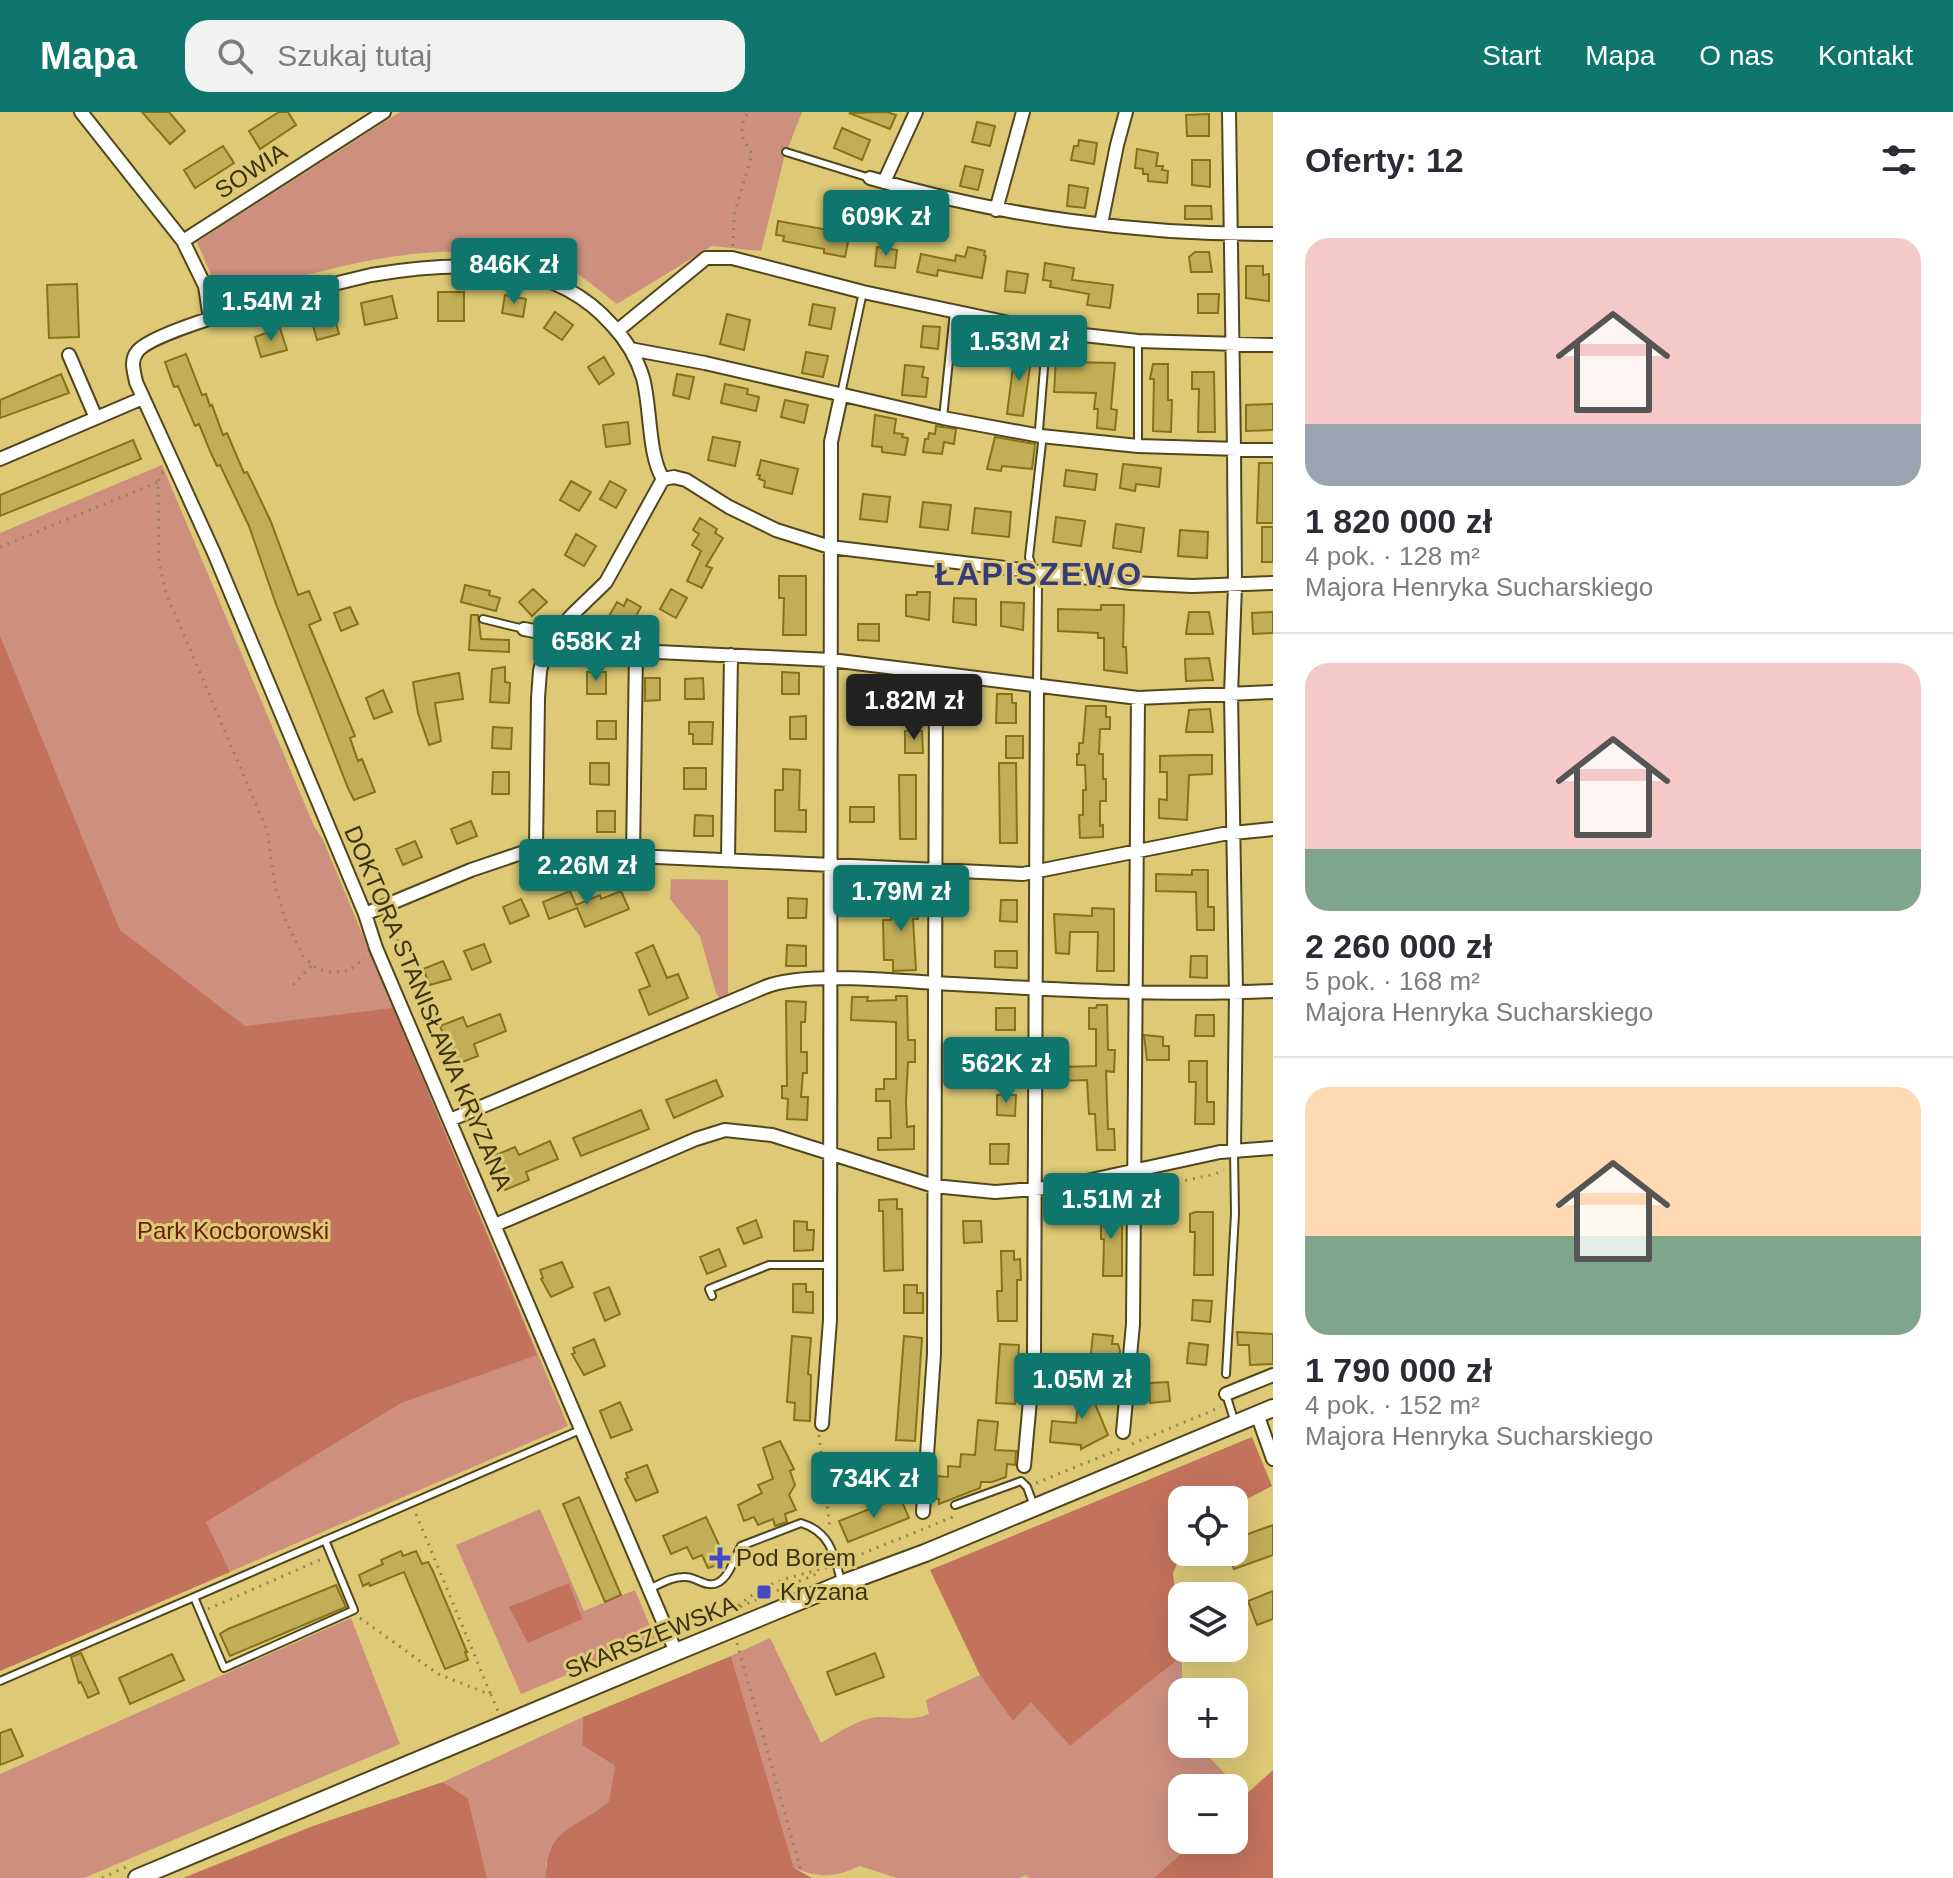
<!DOCTYPE html>
<html lang="pl">
<head>
<meta charset="utf-8">
<style>
	body { margin:0; font-family:Helvetica,sans-serif; background:#f2f2f3; color:#2b2b33; height:100vh; display:flex; flex-direction:column; font-size:30px; white-space:nowrap }
	* { box-sizing:border-box; margin:0 }
	p { font-size:26px; color:#7c7c81 }
	.icon { flex:none; width:44px; height:44px; fill:none; stroke:currentColor; stroke-width:2; stroke-linecap:round; stroke-linejoin:round }
	.map { position:relative; flex:1; overflow:hidden }
	.drawer { display:flex; flex-direction:column; background:#fff; width:680px }
	.drawer>* { flex:none }
	.buttons { position:absolute; left:1168px; top:1374px; display:grid; gap:16px }
	.buttons a { display:grid; place-items:center; width:80px; height:80px; border-radius:16px; background:#fff; box-shadow:0 8px 32px #0002; font-size:40px }
	.price { position:absolute; translate:-50% -68px; padding:0 18px; border-radius:8px; background:#0f766e; color:#fff; font-size:26px; line-height:52px; filter:drop-shadow(0 2px 4px #0008) }
	.price::after { content:''; position:absolute; left:50%; top:48px; width:24px; height:18px; margin-left:-12px; background:inherit; clip-path:polygon(0 0,100% 0,50% 100%) }
	.price.on { background:#222; color:#fff }
	ul { padding:0; list-style:none }
	li { display:grid; align-content:center; gap:16px; height:424px; padding:0 32px }
	li+li { border-top:2px solid #e1e1e2 }
	li span { display:grid; place-items:center; height:248px; border-radius:24px; color:#555 }
	li>.icon { margin-inline-start:auto }
	span .icon { width:144px; height:144px; fill:#fffc; stroke-width:1 }
	li b { font-size:34px }
	h2 { display:flex; justify-content:space-between; align-items:center; height:96px; padding:0 32px; font-size:34px }
	header { display:flex; align-items:center; gap:48px; box-sizing:border-box; height:112px; padding:0 40px; background:#0f766e; color:#fff }
	header strong { font-size:38px }
	nav { display:flex; gap:44px; margin-inline-start:auto; font-size:28px }
	.search { width:560px; height:72px; background:#f2f2f3; display:flex; align-items:center; gap:20px; box-sizing:border-box; padding:0 28px; border-radius:24px; color:#7c7c81; font-size:30px }
	main { display:flex; flex:1; min-height:0 }
	.map>svg:first-child { display:block }
	.green { fill:#cd907f }
	.forest { fill:#c3725b }
	.building { fill:#c2ae58; stroke:#867318; stroke-width:2 }
	.lines { fill:none; stroke-linecap:round; stroke-linejoin:round }
	.service-casing { stroke:#51471b; stroke-width:10 }
	.minor-casing { stroke:#51471b; stroke-width:16 }
	.secondary-casing { stroke:#51471b; stroke-width:20 }
	.path { stroke:#968749; stroke-width:3; stroke-dasharray:2 6; stroke-linecap:butt }
	.service { stroke:#fff; stroke-width:6 }
	.minor { stroke:#fff; stroke-width:12 }
	.secondary { stroke:#fff; stroke-width:16 }
	.poi-dot { fill:#4649be; stroke:#ddc976; stroke-width:3 }
	.labels { text-anchor:middle; stroke-width:6; stroke-linejoin:round; paint-order:stroke }
	.street-label { font-size:24px; fill:#3a320f; stroke:#ddc976 }
	.park-label { font-size:24px; fill:#6d220d; stroke:#ddc976 }
	.poi-label { font-size:24px; fill:#3a320f; stroke:#ddc976; text-anchor:start }
	.district-label { font-size:32px; font-weight:bold; letter-spacing:2px; fill:#363c78; stroke:#ddc976 }
</style>
</head>
<body>
<header>
<strong>Mapa</strong>
<div class="search"><svg class="icon" aria-label="search" viewBox="0 0 24 24"><circle cx="10" cy="10" r="6"/><path d="M15 15l6 6"/></svg>Szukaj tutaj</div>
<nav><a>Start</a><a>Mapa</a><a>O nas</a><a>Kontakt</a></nav>
</header>
<main>
<div class="map">
<svg width="1273" height="1766" viewBox="0 0 1273 1766">
	<rect width="100%" height="100%" fill="#ddc976"/>
	<path class="green" d="M400,0H802L784,46L761,139L712,134L617,192C601,180 585,165 567,156C548,146 524,144 502,142C403,131 316,160 222,188L197,130Z
		M162,353L314,714L323,728L568,1314L0,1559V421Z
		M671,767L728,768V884L720,887L716,881L700,824L670,787Z
		M540,1397L584,1499L635,1478L655,1526L521,1582L456,1433Z
		M351,1506L400,1632L84,1766H0V1662Z
		M770,1526L821,1631C838,1621 859,1606 879,1605C898,1604 912,1610 929,1602L926,1588L980,1563L1013,1608L1031,1589L1070,1634L1182,1544V1596L1171,1607L1182,1618V1632H1196L1246,1683L1234,1693V1676H1182V1728H1196L1154,1766H1030L1025,1763L1020,1766H897L860,1754C833,1766 821,1766 794,1756L731,1544Z
		M583,1605L582,1633L615,1654L609,1689L546,1751V1766H487L468,1686L443,1670Z"/>
	<path class="forest" d="M0,524L120,818L245,914L393,896L537,1243L401,1291L206,1410L230,1460L0,1559Z
		M1252,1325L1272,1374L1234,1394V1388H1182V1440L1173,1461L1182,1544L1070,1634L1031,1590L1013,1609L980,1563L930,1458Z
		M569,1471L582,1507L528,1531L509,1495Z
		M731,1544L794,1756L812,1766H546C547,1712 578,1718 609,1689L615,1654L582,1633L583,1605Z
		M1273,1658V1766H1154L1196,1728H1234V1693Z
		M443,1670L468,1686L487,1766H183L313,1714Z"/>
	<path class="building" d="M142,0H169L185,19L170,32Z
		M279,0H288L296,13L260,37L249,19Z
		M887,0L896,3L890,17L849,1Z
		M1209,2V24H1187L1186,3Z
		M977,10L995,14L990,34L972,30Z
		M842,16L870,28L862,48L834,36Z
		M1079,28L1097,31L1094,52L1071,48L1074,34H1078Z
		M223,34L234,51L195,76L184,58Z
		M1137,37L1158,41L1156,54H1163L1162,58L1168,59L1167,71L1148,69V62H1143V57L1135,56Z
		M1192,48H1210V75L1192,73Z
		M965,54L983,58L978,78L960,74Z
		M1069,73L1088,76L1085,96L1067,94Z
		M1185,94H1211L1212,107H1185Z
		M778,109L840,120V123L849,125L845,145L824,141V137L783,129L784,124L776,123Z
		M877,135L897,138L895,156L875,154Z
		M968,135L985,139L984,143L986,144L982,166L938,158L937,164L917,160L921,142L955,149L956,143L965,145Z
		M1195,140H1209L1212,160H1191L1189,145Z
		M1045,151L1074,156L1072,168L1113,173L1110,196L1087,193L1089,182L1050,175L1051,169L1043,168Z
		M1246,154H1263V163L1269,162V189L1246,186Z
		M1007,159L1028,162L1025,181L1005,179Z
		M77,172L79,225L49,226L47,173Z
		M438,180H464V209H438Z
		M1198,182H1219L1218,201H1198Z
		M505,183L526,187L523,205L502,201Z
		M392,184L397,206L365,213L361,191Z
		M813,192L835,196L831,217L809,213Z
		M333,200L339,222L317,228L311,206Z
		M555,200L573,213L562,228L544,216Z
		M727,202L750,208L744,238L720,232Z
		M923,214L940,215L938,237L921,235Z
		M280,216L287,238L261,245L255,225Z
		M1015,239L1032,241L1023,304L1007,302Z
		M806,240L828,244L823,265L802,261Z
		M186,242L202,283L206,282L210,294L212,293L223,323L227,321L244,361L247,360L253,372L271,410L298,483L309,479L321,508L309,513L355,624L350,626L358,649L362,647L375,680L354,688L348,676L276,492L249,414L220,353L217,354L210,339L199,312L195,314L178,274L174,275L165,250Z
		M604,245L614,262L599,272L588,255Z
		M1056,247L1069,248V250L1115,251L1111,297L1117,298L1115,318L1097,316L1098,297H1094L1096,281L1054,280Z
		M1153,252H1168V288H1172L1171,320L1153,319L1154,267H1150Z
		M905,253L924,255L922,265L928,266L926,285L902,283Z
		M1192,260H1214L1215,320H1198L1199,277H1192Z
		M61,262L69,281L0,306V288Z
		M677,262L694,265L689,287L673,283Z
		M725,272L748,277L747,282L759,285L756,299L721,291Z
		M785,288L808,293L804,311L781,305Z
		M1273,292V318L1246,319V293Z
		M875,303L896,307L894,321L903,322L902,325L908,326L905,343L882,340V335L872,334Z
		M628,310L630,332L606,335L603,313Z
		M936,314L956,317L954,332L944,330L942,342L923,340L925,327H928L929,321L935,322Z
		M713,325L740,330L735,354L708,348Z
		M995,325L1035,332L1032,357L1002,354L1001,359L987,357Z
		M133,328L141,347L0,404V383Z
		M761,348L798,357L792,382L764,375L765,369L759,367L760,363H757Z
		M1259,351H1273V411H1257Z
		M1123,352L1161,356L1159,375L1136,372L1135,379L1120,376Z
		M1066,358L1097,362L1095,378L1064,374Z
		M571,369L591,380L579,399L560,388Z
		M610,369L626,378L616,396L600,387Z
		M863,382L890,385L887,410L860,407Z
		M923,390L951,393L948,418L920,415Z
		M975,396L1011,400L1009,425L972,421Z
		M1056,405L1085,409L1081,434L1053,430Z
		M700,406L717,417L715,421L723,426L706,454L712,456L702,476L687,469L701,439L692,433L699,422L693,418Z
		M1116,412L1144,416L1141,440L1113,436Z
		M1262,415H1273V450H1262Z
		M1180,418L1208,420L1207,446L1178,444Z
		M576,422L596,434L584,454L565,443Z
		M779,464H806V523H783L784,486H779Z
		M465,473L490,479L489,483L500,486L496,499L461,490Z
		M533,477L547,490L532,504L519,490Z
		M671,477L687,486L676,506L660,497Z
		M917,480H930L929,508L906,504V483H917Z
		M954,486L976,487V513L953,510Z
		M627,487L641,495L629,517L625,515L623,519L611,513L613,509L608,506L617,490L624,494Z
		M1001,490L1024,491L1023,518L1001,514Z
		M1101,493H1124L1123,535H1126L1127,561L1104,558V526H1098V521L1058,519V497L1101,498Z
		M350,495L358,512L341,519L334,501Z
		M1189,500H1209L1213,522H1186Z
		M1273,500V521L1253,522L1252,501Z
		M471,503H478L481,527L509,528V540L469,538Z
		M858,512H879V529L858,528Z
		M1209,546L1213,568L1186,569L1185,547Z
		M505,555V570L510,571L509,591L490,590L492,557Z
		M587,560H606V582H587Z
		M782,560L799,561V582H782Z
		M459,561L463,587L435,591L441,629L429,633L418,601L413,570Z
		M645,566H660V588L645,589Z
		M703,566L704,587H685V567Z
		M894,572H916V596H893Z
		M383,578L392,600L374,607L366,586Z
		M997,582H1012V591H1016V611H996Z
		M1086,594H1106V605H1110V617H1100L1099,642H1103V667H1106V689H1100V714L1103,713V725L1080,726L1079,703H1083V678H1086L1085,653H1077V642H1079V631H1083Z
		M1210,597L1213,620H1186L1189,598Z
		M806,604V627H790V605Z
		M597,609H616V627H597Z
		M689,610H713L712,632H693V622H689Z
		M493,615L512,616L511,637L492,636Z
		M905,619H922L923,641H905Z
		M1006,624H1023V646H1006Z
		M1193,643H1212V662L1189,663L1187,708L1159,706V687L1167,688V660H1160V644Z
		M590,651H609V673L590,672Z
		M999,651H1016L1017,731H1000Z
		M684,656H706V677H684Z
		M783,657L800,658L799,698H806V720L775,719V678H783Z
		M493,660H509V682H492Z
		M899,663H916V727H900Z
		M850,695H874V710H850Z
		M597,699H615V720H597Z
		M695,703L713,704V724H694Z
		M471,709L477,724L457,732L451,717Z
		M415,729L422,745L403,753L396,737Z
		M1192,758H1208V795H1214V818H1197L1196,780L1156,779V762L1192,763Z
		M570,779L576,793L600,783L601,787L621,779L629,797L585,815L577,796L549,807L543,790Z
		M892,784L919,785L918,807H913L916,858L893,859V848H884L883,808H891Z
		M788,786L807,787L806,806H788Z
		M521,787L529,804L510,812L503,795Z
		M1001,788H1017V810L1000,809Z
		M1092,796L1114,797V859H1097L1098,820H1070L1069,842L1056,841L1054,802L1092,804Z
		M484,832L491,850L472,858L464,839Z
		M653,833L667,866L678,862L688,886L649,903L639,878L650,874L636,841Z
		M787,833L806,834V854H786Z
		M995,839H1017V856L995,855Z
		M1191,844H1207V866L1190,865Z
		M443,849L451,867L430,873L423,857Z
		M896,884H907L908,928H915V950H908L906,989L907,1015L914,1014V1037L878,1038V1026H891L890,989H876V977H884V967H896V910L851,908L852,885H868L867,889L896,888Z
		M786,889L806,890L805,910H801V940H807V961H803L801,985H808L807,1008L787,1007L788,987L782,986V974H787Z
		M1097,893H1107L1108,938H1115L1114,960L1106,959L1108,1017H1114L1115,1038H1097L1095,1002H1089L1087,968L1060,969V955L1096,954V917H1089V896H1096Z
		M996,896H1015V918H996Z
		M500,902L506,919L474,932L478,944L455,953L440,914L463,905L467,915Z
		M1196,903H1214V924H1195Z
		M1144,923L1163,925V934H1169V948H1147Z
		M952,939L1008,941V962H990V958H952Z
		M1189,949H1207V990H1214V1012H1195L1196,970H1189Z
		M716,968L723,984L674,1006L666,988Z
		M997,983H1016L1015,1004L997,1003Z
		M641,998L649,1017L581,1044L573,1026Z
		M550,1029L558,1047L526,1060L529,1068L505,1078L491,1045L515,1035L519,1043Z
		M990,1032H1009L1008,1052H990Z
		M897,1087V1097H902L903,1158L884,1159L883,1099H879V1088Z
		M1097,1095H1116V1104H1122V1164H1103L1104,1127H1101V1107H1097Z
		M1195,1100H1213V1163H1194L1195,1120H1190V1102Z
		M756,1108L762,1125L744,1132L737,1116Z
		M794,1109L807,1110V1118H814L813,1138L794,1139Z
		M963,1109H981L982,1130L964,1131Z
		M719,1137L726,1154L707,1162L700,1145Z
		M1001,1139H1014V1148L1020,1147L1021,1168H1017V1209H998L997,1179H1002Z
		M562,1150L573,1175L551,1185L541,1167L543,1166L540,1158Z
		M793,1172H806V1180H813V1201L793,1200Z
		M904,1173H917V1181H923V1201H904Z
		M609,1175L620,1202L605,1209L594,1181Z
		M1193,1188L1212,1189L1210,1210L1192,1208Z
		M1237,1220L1273,1222V1252L1250,1253L1249,1233H1238Z
		M1093,1222L1113,1224L1112,1232H1118L1120,1239L1118,1254L1090,1251Z
		M792,1224L811,1226L808,1262L811,1263L810,1309L794,1308L795,1291L787,1290Z
		M904,1224L922,1226L915,1329L896,1328Z
		M594,1227L605,1254L584,1263L572,1242L575,1241L573,1236Z
		M1189,1231L1208,1233L1206,1253L1187,1251Z
		M1000,1232L1019,1233L1015,1292L996,1291Z
		M1080,1270L1098,1271L1096,1294L1108,1323L1081,1337V1333L1050,1330L1052,1309L1076,1311Z
		M1168,1270L1170,1289L1150,1291L1149,1271Z
		M620,1290L632,1318L611,1326L600,1299Z
		M978,1308L998,1310L995,1338L1016,1339L1015,1353L1007,1352L1006,1365L992,1370H981L980,1376L939,1392V1387H936L937,1364L948,1365V1354L960,1355L961,1342L975,1343Z
		M780,1329L794,1357L790,1359L795,1373L789,1383L796,1398L785,1402L787,1410L775,1414L773,1407L758,1413L754,1405L744,1409L738,1393L762,1381L758,1373L773,1367L763,1336Z
		M851,1341L864,1342L863,1350L868,1351L867,1371L848,1369Z
		M647,1353L658,1380L636,1389L625,1367L628,1366L626,1361Z
		M579,1385L621,1483L605,1490L563,1392Z
		M900,1385L909,1406L848,1430L839,1409Z
		M706,1405L727,1450L708,1456L702,1443L693,1447L687,1435L671,1442L663,1424Z
		M1273,1413V1443L1234,1457L1227,1440H1234V1427Z
		M401,1439L403,1444L416,1439L422,1452L428,1450L432,1457L467,1540H465L468,1548L445,1557L404,1460L370,1474L369,1471L363,1474L359,1463L383,1452L381,1448Z
		M336,1473L346,1495L230,1544L220,1522L228,1517Z
		M1273,1479V1507L1257,1513L1248,1489Z
		M81,1541L99,1581L88,1586L81,1570L79,1571L71,1545Z
		M875,1541L884,1565L836,1583L827,1560Z
		M172,1542L184,1568L130,1592L119,1566Z
		M11,1617L23,1644L0,1653V1621Z"/>
	<g class="lines">
		<g class="service-casing">
			<path id="service" d="M786,40L870,66
				M841,282L863,180
				M943,306L954,200
				M1138,334V229
				M483,507L524,517
				M1037,574L1038,474L1029,445L1042,331L1039,318L1047,219
				M712,1184L709,1177L769,1153H830
				M1226,1262L1235,1102L1234,1039
				M1226,1282L1235,1311
				M955,1393L1021,1369L1027,1375L1034,1394
				M649,1477C660,1472 673,1464 686,1465C696,1465 706,1476 717,1471C729,1466 735,1445 741,1434L801,1411C830,1420 834,1442 841,1469
				M194,1485L224,1556L354,1498L325,1428
				M0,1569L580,1318"/>
		</g>
		<g class="minor-casing">
			<path id="minor" d="M81,0L183,129L205,174L210,207
				M1229,0L1234,338L1235,474L1231,582L1236,881L1234,1039
				M870,66C999,104 1138,123 1273,122
				M884,70L916,0
				M996,98L1023,0
				M1101,112L1117,33L1126,0
				M183,129L384,0
				M617,219L706,146H732L863,180L1047,219L1138,229L1273,233
				M630,237L705,251L943,306L1041,324L1138,334L1273,338
				M69,243L96,306
				M0,347L143,286
				M663,367L674,365L686,368L729,395L776,418L830,435L1131,471L1192,474L1273,471
				M524,517L636,539L831,548L1138,586L1273,580
				M536,736L550,740L1023,762L1223,722L1273,717
				M633,744L636,539
				M728,747L731,543
				M365,802L471,758L536,736L538,586L540,559L545,539L554,523L572,503L606,470L663,367C648,343 651,296 643,266C637,246 626,228 612,213C552,144 454,149 371,163C333,172 154,215 137,240C130,249 134,259 136,270L214,441L365,802L376,836L676,1540
				M450,1008L765,875C808,858 905,870 954,872C1060,878 1167,884 1273,879
				M495,1113L696,1027L725,1018L772,1023L934,1074L995,1080L1059,1075L1220,1040L1273,1036
				M1226,1282L1273,1263
				M1257,1302L1273,1347
				M822,1312L830,1208L831,330L841,284
				M1123,1320L1133,1212L1138,586
				M1024,1354L1034,1244L1037,574
				M923,1400L934,1242L936,562"/>
		</g>
		<g class="secondary-casing">
			<path id="secondary" d="M137,1766L676,1540L841,1472L925,1441L1273,1296"/>
		</g>
		<path class="path" d="M733,134L734,103L752,42C741,25 738,18 748,0
			M163,360L158,370L159,450L166,481L267,718L275,774L286,809L303,844L317,857L331,860L348,859L365,846
			M0,435L158,370
			M388,805L413,866L418,895
			M293,873L312,853
			M1146,1077L1215,1062L1224,1058
			M819,1323L830,1418
			M1132,1332L1221,1295
			M1036,1371L1125,1335
			M416,1402L491,1583
			M847,1448L955,1404
			M738,1494C769,1467 792,1466 828,1455
			M208,1497L322,1447
			M718,1504L814,1463L819,1458
			M360,1506L438,1562L491,1583L498,1599
			M737,1531L803,1766
			M102,1766L126,1755"/>
		<use href="#service" class="service"/>
		<use href="#minor" class="minor"/>
		<use href="#secondary" class="secondary"/>
	</g>
	<g class="poi-dot">
		<path d="M716 1434h8v8h8v8h-8v8h-8v-8h-8v-8h8z"/>
		<rect x="756" y="1472" width="16" height="16" rx="4"/>
	</g>
	<g class="labels">
		<g class="street-label">
			<text transform="translate(251 59) rotate(-33)" y="8">SOWIA</text>
			<text transform="translate(428 896) rotate(67)" y="8">DOKTORA STANISŁAWA KRYZANA</text>
			<text transform="translate(651 1525) rotate(-22)" y="8">SKARSZEWSKA</text>
		</g>
		<g class="park-label">
			<text x="233" y="1127">Park Kocborowski</text>
		</g>
		<g class="poi-label">
			<text x="736" y="1454">Pod Borem</text>
			<text x="780" y="1488">Kryzana</text>
		</g>
		<g class="district-label">
			<text x="1039" y="473">ŁAPISZEWO</text>
		</g>
	</g>
</svg>
<div class="buttons">
<a><svg class="icon" aria-label="locate" viewBox="0 0 24 24"><circle cx="12" cy="12" r="6"/><path d="M12 2v4M12 18v4M2 12h4M18 12h4"/></svg></a>
<a><svg class="icon" aria-label="layers" viewBox="0 0 24 24"><path d="M12 4l9 5-9 5-9-5zM3 14l9 5 9-5"/></svg></a>
<a>+</a>
<a>−</a>
</div>
<b class="price" style="left:886px;top:146px">609K zł</b>
<b class="price" style="left:514px;top:194px">846K zł</b>
<b class="price" style="left:271px;top:231px">1.54M zł</b>
<b class="price" style="left:1019px;top:271px">1.53M zł</b>
<b class="price" style="left:596px;top:571px">658K zł</b>
<b class="price on" style="left:914px;top:630px">1.82M zł</b>
<b class="price" style="left:587px;top:795px">2.26M zł</b>
<b class="price" style="left:901px;top:821px">1.79M zł</b>
<b class="price" style="left:1006px;top:993px">562K zł</b>
<b class="price" style="left:1111px;top:1129px">1.51M zł</b>
<b class="price" style="left:1082px;top:1309px">1.05M zł</b>
<b class="price" style="left:874px;top:1408px">734K zł</b>
</div>
<section class="drawer">
<h2>Oferty: 12<svg class="icon" aria-label="filters" viewBox="0 0 24 24"><path d="M4 7h16M4 17h16"/><circle cx="9" cy="7" r="2"/><circle cx="15" cy="17" r="2"/></svg></h2>
<ul>
<li><span style="background:linear-gradient(#f6c9c9 75%,#9aa5b1 0)"><svg class="icon" aria-label="home" viewBox="0 0 24 24"><path d="M3 11l9-7 9 7M6 9v11h12V9"/></svg></span><div><b>1 820 000 zł</b><p>4 pok. · 128 m²</p><p>Majora Henryka Sucharskiego</p></div></li>
<li><span style="background:linear-gradient(#f6c9c9 75%,#7fa58c 0)"><svg class="icon" aria-label="home" viewBox="0 0 24 24"><path d="M3 11l9-7 9 7M6 9v11h12V9"/></svg></span><div><b>2 260 000 zł</b><p>5 pok. · 168 m²</p><p>Majora Henryka Sucharskiego</p></div></li>
<li><span style="background:linear-gradient(#ffd9b3 60%,#7fa58c 0)"><svg class="icon" aria-label="home" viewBox="0 0 24 24"><path d="M3 11l9-7 9 7M6 9v11h12V9"/></svg></span><div><b>1 790 000 zł</b><p>4 pok. · 152 m²</p><p>Majora Henryka Sucharskiego</p></div></li>
</ul>
</section>
</main>
</body>
</html>
